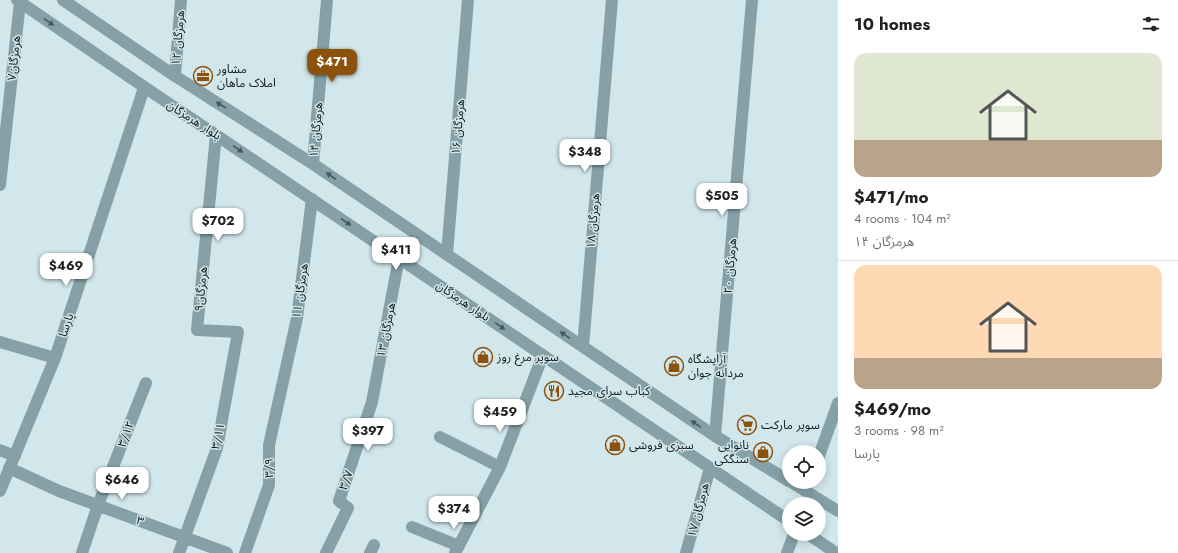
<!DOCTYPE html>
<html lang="en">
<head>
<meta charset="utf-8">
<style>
	body { margin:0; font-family:Jost,"Noto Sans Arabic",sans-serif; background:#f2f2f2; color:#202124; height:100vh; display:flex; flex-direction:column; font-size:15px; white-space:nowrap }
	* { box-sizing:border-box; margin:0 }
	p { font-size:13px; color:#757577 }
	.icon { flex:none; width:22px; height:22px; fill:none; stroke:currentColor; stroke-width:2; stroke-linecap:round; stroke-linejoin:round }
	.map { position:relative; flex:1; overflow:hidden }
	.drawer { display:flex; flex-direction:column; background:#fff; width:340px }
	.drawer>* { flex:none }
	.controls { position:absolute; left:782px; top:445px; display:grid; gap:8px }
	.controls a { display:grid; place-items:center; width:44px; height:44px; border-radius:50%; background:#fff; box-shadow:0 2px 10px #0003; font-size:20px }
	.price { position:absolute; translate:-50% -34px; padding:0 9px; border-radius:8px; background:#fff; color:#222; font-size:13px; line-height:26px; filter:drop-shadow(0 1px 2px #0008) }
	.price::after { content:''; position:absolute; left:50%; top:24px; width:12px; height:9px; margin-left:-6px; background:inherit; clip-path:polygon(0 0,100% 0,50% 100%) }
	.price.active { background:#8c520b; color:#fff }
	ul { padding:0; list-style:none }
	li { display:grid; align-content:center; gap:8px; height:212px; padding:0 16px }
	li+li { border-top:1px solid #e0e0e0 }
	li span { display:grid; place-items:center; height:124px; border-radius:12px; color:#555 }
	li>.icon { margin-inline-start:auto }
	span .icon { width:72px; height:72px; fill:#fffc; stroke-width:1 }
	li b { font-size:17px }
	h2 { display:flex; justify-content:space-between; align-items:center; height:48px; padding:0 16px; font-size:17px }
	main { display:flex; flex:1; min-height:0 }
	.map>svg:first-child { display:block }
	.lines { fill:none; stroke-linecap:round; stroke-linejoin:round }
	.minor { stroke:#85a1a7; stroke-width:12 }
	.oneway { fill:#46575b }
	.labels { text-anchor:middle; stroke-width:3; stroke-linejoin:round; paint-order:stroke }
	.street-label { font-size:12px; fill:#131b1c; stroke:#d1e7ec }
	.poi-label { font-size:12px; fill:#131b1c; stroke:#d1e7ec; text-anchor:start }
</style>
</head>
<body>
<main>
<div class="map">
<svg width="838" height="553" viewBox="0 0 838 553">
	<rect width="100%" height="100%" fill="#d1e7ec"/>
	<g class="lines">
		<path class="minor" d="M17,0C83,45 149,91 216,135L789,521
			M63,0L175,76L313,164L715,436L789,481
			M175,76L181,0
			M313,164L327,0
			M0,185L20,2
			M447,254L468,0
			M0,342L55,358
			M583,347L612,0
			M715,436L752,0
			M440,437L500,467
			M0,450L15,456
			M819,456L838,403
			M9,468L59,491L227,553
			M791,482L838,511
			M0,491L55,358L144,88
			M412,527L459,546
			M808,534L836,553
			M82,553L98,505L146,383
			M179,553L217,448L238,332L197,330L216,135
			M245,553L269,485V445L297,318L312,199
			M326,553L348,508L339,501L372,402L399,258
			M370,553L374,545
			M455,553L500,467L543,355
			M686,553L710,468
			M787,553L794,534"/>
	</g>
	<defs><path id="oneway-solid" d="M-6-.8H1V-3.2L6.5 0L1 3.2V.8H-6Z"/></defs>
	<g class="oneway">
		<use href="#oneway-solid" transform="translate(49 22) rotate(34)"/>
		<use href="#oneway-solid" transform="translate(221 105) rotate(-148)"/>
		<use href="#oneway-solid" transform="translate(238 149) rotate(34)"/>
		<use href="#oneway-solid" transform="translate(331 176) rotate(-146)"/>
		<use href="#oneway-solid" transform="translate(346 222) rotate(34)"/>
		<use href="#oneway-solid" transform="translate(500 326) rotate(34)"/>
		<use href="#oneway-solid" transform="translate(565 335) rotate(-146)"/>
		<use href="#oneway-solid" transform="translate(696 424) rotate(-146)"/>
	</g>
	<defs>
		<g id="office-ring" transform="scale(1)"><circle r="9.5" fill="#d1e7ec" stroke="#8c520b" stroke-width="1.5"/><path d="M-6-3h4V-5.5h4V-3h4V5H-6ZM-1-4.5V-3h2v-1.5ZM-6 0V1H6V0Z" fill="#8c520b"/></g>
		<g id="shop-ring" transform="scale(1)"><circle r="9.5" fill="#d1e7ec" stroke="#8c520b" stroke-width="1.5"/><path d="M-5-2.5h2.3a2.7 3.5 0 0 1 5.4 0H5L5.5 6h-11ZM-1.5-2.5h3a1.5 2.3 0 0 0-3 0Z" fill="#8c520b"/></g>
		<g id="restaurant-ring" transform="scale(1)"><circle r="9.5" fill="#d1e7ec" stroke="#8c520b" stroke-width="1.5"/><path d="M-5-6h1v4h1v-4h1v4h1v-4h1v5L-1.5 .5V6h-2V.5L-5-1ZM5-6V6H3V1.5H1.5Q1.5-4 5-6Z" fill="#8c520b"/></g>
		<g id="supermarket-ring" transform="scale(1)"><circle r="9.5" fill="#d1e7ec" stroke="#8c520b" stroke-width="1.5"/><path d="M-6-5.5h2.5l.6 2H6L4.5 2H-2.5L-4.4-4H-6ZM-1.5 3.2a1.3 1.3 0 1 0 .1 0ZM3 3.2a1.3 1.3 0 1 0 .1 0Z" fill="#8c520b"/></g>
	</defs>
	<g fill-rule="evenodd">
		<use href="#office-ring" x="203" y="76"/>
		<use href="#shop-ring" x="483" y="357"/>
		<use href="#shop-ring" x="674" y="366"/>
		<use href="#restaurant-ring" x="554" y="391"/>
		<use href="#supermarket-ring" x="747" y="425"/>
		<use href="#shop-ring" x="615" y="445"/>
		<use href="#shop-ring" x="763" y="452"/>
	</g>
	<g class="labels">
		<g class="street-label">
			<text transform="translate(178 38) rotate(-85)" y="4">هرمزگان ۱۲</text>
			<text transform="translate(14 58) rotate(-84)" y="4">هرمزگان۷</text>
			<text transform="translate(194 120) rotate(33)" y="4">بلوار هرمزگان</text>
			<text transform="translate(458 127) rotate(-85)" y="4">هرمزگان ۱۶</text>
			<text transform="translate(316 130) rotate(-85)" y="4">هرمزگان ۱۴</text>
			<text transform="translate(593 221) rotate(-85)" y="4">هرمزگان ۱۸</text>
			<text transform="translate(730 266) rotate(-85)" y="4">هرمزگان ۲۰</text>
			<text transform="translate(201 289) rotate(-84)" y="4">هرمزگان۹</text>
			<text transform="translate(300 291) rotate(-82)" y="4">هرمزگان ۱۱</text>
			<text transform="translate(463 301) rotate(34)" y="4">بلوار هرمزگان</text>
			<text transform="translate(66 325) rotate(-72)" y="4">پارسا</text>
			<text transform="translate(386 330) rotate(-79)" y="4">هرمزگان ۱۳</text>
			<text transform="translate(126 434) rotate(-69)" y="4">۳/۱۲</text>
			<text transform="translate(218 436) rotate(-78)" y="4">۳/۱۱</text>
			<text transform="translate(269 468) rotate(-90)" y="4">۳/۹</text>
			<text transform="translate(346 480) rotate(-71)" y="4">۳/۷</text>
			<text transform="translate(698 510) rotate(-75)" y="4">هرمزگان ۱۷</text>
			<text transform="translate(140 521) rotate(20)" y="4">۳</text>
		</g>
		<g class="poi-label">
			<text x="217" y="73">مشاور<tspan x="217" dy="14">املاک ماهان</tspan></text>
			<text x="497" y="361">سوپر مرغ روز</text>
			<text x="688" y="363">آرایشگاه<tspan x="688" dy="14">مردانه جوان</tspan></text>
			<text x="568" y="395">کباب سرای مجید</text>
			<text x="761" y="429">سوپر مارکت</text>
			<text x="629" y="449">سبزی فروشی</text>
			<text x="749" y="449" text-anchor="end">نانوایی<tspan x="749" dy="14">سنگکی</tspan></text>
		</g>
	</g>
</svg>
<div class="controls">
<a><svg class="icon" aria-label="locate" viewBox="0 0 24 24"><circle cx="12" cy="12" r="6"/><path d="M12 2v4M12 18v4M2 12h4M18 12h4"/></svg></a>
<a><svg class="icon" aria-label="layers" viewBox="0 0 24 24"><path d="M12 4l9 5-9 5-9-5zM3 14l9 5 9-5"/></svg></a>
</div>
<b class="price active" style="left:332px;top:83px">$471</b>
<b class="price" style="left:585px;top:173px">$348</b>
<b class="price" style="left:722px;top:217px">$505</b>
<b class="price" style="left:218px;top:242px">$702</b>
<b class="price" style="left:396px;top:271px">$411</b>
<b class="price" style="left:66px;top:287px">$469</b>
<b class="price" style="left:500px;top:433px">$459</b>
<b class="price" style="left:368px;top:452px">$397</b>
<b class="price" style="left:122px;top:501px">$646</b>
<b class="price" style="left:454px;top:530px">$374</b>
</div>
<section class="drawer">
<h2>10 homes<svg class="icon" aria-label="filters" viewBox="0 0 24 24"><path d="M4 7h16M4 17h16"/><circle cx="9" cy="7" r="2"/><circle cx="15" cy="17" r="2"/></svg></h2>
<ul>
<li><span style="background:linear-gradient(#dfe7d0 70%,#b9a48a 0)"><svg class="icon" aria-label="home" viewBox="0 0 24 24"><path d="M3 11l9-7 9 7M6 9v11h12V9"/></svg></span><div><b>$471/mo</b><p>4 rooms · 104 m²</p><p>هرمزگان ۱۴</p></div></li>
<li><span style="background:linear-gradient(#ffd9b3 75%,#b9a48a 0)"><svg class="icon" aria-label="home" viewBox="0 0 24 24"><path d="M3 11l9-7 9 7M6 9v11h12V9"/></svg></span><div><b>$469/mo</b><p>3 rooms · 98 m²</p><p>پارسا</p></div></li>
</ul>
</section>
</main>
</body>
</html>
